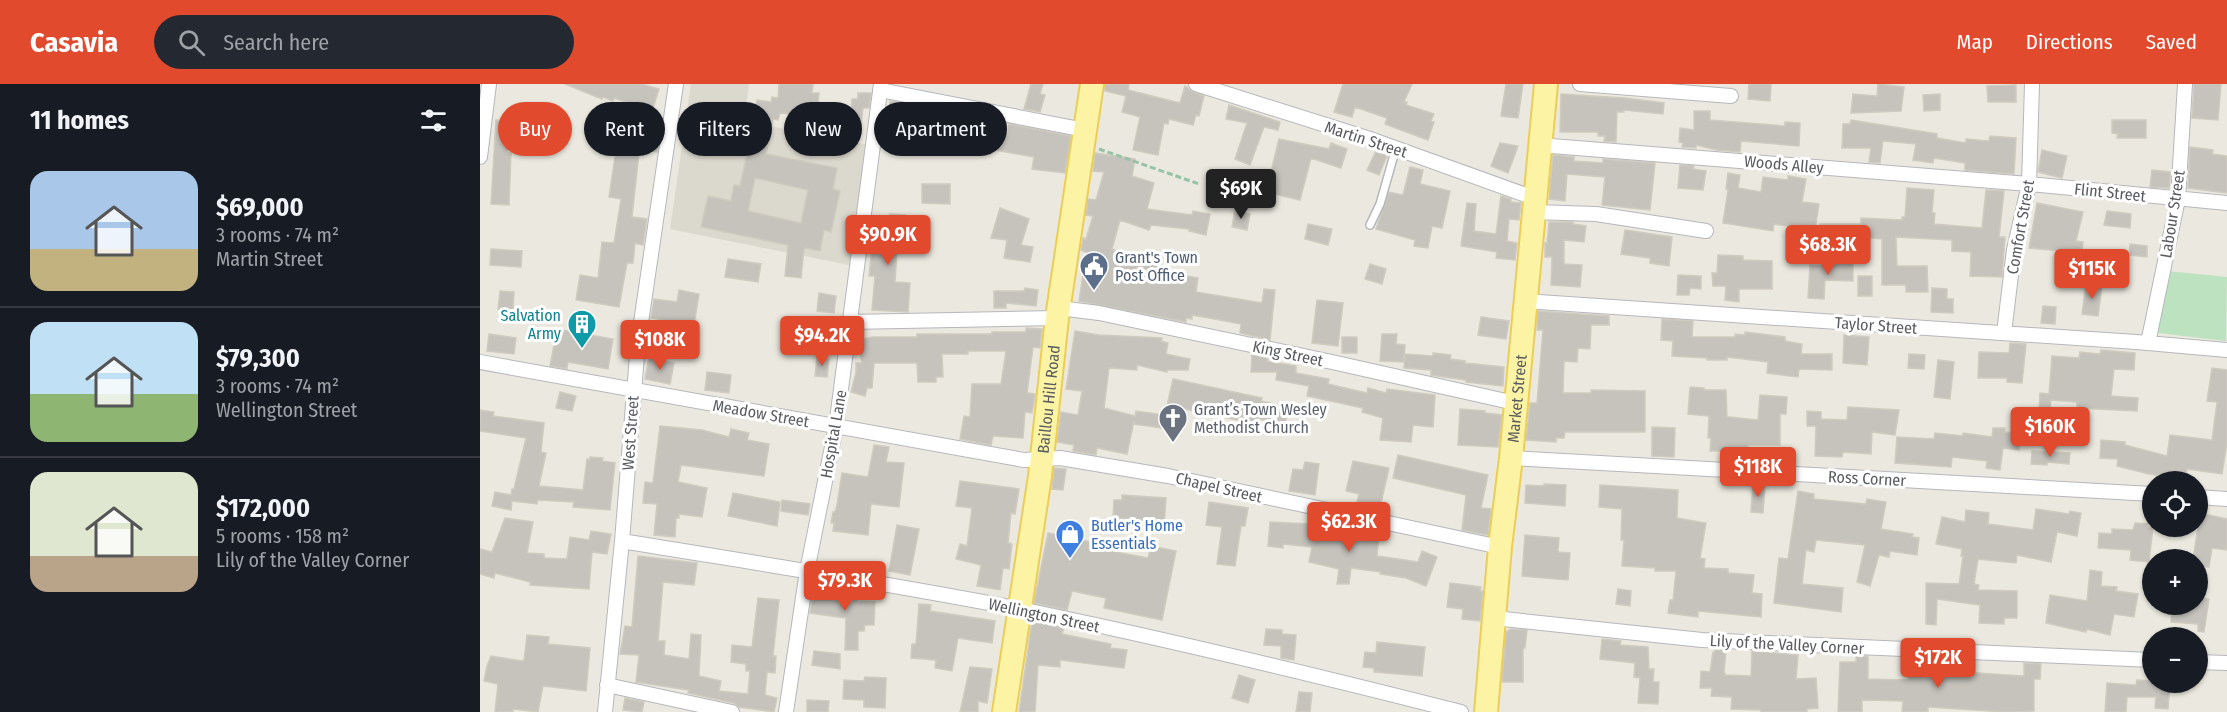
<!DOCTYPE html>
<html lang="en">
<head>
<meta charset="utf-8">
<style>
	body { margin:0; font-family:"Fira Sans Condensed",sans-serif; background:#242831; color:#f1f3f6; height:100vh; display:flex; flex-direction:column; font-size:22px; white-space:nowrap }
	* { box-sizing:border-box; margin:0 }
	p { font-size:20px; color:#9ea1a6 }
	.icon { flex:none; width:33px; height:33px; fill:none; stroke:currentColor; stroke-width:2; stroke-linecap:round; stroke-linejoin:round }
	.map { position:relative; flex:1; overflow:hidden }
	.sheet { display:flex; flex-direction:column; background:#171b24; width:480px }
	.sheet>* { flex:none }
	.top-card { position:absolute; left:18px; top:18px; width:570px; height:54px; display:flex; gap:12px }
	.fabs { position:absolute; left:1662px; top:387px; display:grid; gap:12px }
	.fabs a { display:grid; place-items:center; width:66px; height:66px; border-radius:50%; background:#171b24; box-shadow:0 2px 4px #0004; font-size:30px }
	.price { position:absolute; translate:-50% -51px; padding:0 14px; border-radius:6px; background:#e24a2e; color:#fff; font-size:20px; line-height:39px; filter:drop-shadow(0 2px 3px #0008) }
	.price::after { content:''; position:absolute; left:50%; top:36px; width:18px; height:14px; margin-left:-9px; background:inherit; clip-path:polygon(0 0,100% 0,50% 100%) }
	.price.on { background:#222; color:#fff }
	ul { padding:0; list-style:none }
	li { display:flex; align-items:center; gap:18px; height:150px; padding:0 30px }
	li+li { border-top:2px solid #363941 }
	li span { display:grid; place-items:center; flex:none; width:168px; height:120px; border-radius:18px; color:#555 }
	li>.icon { margin-inline-start:auto }
	span .icon { width:72px; height:72px; fill:#fffc; stroke-width:1 }
	li b { font-size:26px }
	h2 { display:flex; justify-content:space-between; align-items:center; height:72px; padding:0 30px; font-size:26px }
	.tag { padding:0 21px; border-radius:27px; background:#171b24; box-shadow:0 2px 4px #0004; font-size:21px; line-height:54px }
	.tag.on { background:#e24a2e; color:#fff }
	header { display:flex; align-items:center; gap:36px; box-sizing:border-box; height:84px; padding:0 30px; background:#e24a2e; color:#fff }
	header strong { font-size:28px }
	nav { display:flex; gap:33px; margin-inline-start:auto; font-size:21px }
	.search { width:420px; height:54px; background:#242831; display:flex; align-items:center; gap:15px; box-sizing:border-box; padding:0 21px; border-radius:33px; color:#9ea1a6; font-size:22px }
	main { display:flex; flex:1; min-height:0 }
	.map>svg:first-child { display:block }
	.education { fill:#dbd8cd }
	.green { fill:#bce2bf }
	.building { fill:#c6c3bd; stroke:#cfcbbe; stroke-width:1.5; fill-rule:evenodd }
	.lines { fill:none; stroke-linecap:round; stroke-linejoin:round }
	.service-casing { stroke:#b5b7bc; stroke-width:10 }
	.minor-casing { stroke:#b5b7bc; stroke-width:16 }
	.primary-casing { stroke:#ebcd58; stroke-width:26 }
	.path { stroke:#96c3a6; stroke-width:3; stroke-dasharray:6 3; stroke-linecap:butt }
	.service { stroke:#fff; stroke-width:7 }
	.minor { stroke:#fff; stroke-width:14 }
	.primary { stroke:#fcf4a4; stroke-width:22 }
	.labels { text-anchor:middle; stroke-width:6; stroke-linejoin:round; paint-order:stroke }
	.street-label { font-size:16px; fill:#585b60; stroke:#fff }
	.service-label { font-size:16px; fill:#4e5e75; stroke:#fff; text-anchor:start }
	.culture-label { font-size:16px; fill:#0d838f; stroke:#fff; text-anchor:end }
	.worship-label { font-size:16px; fill:#5b616d; stroke:#fff; text-anchor:start }
	.shop-label { font-size:16px; fill:#366cbe; stroke:#fff; text-anchor:start }
</style>
</head>
<body>
<header>
<strong>Casavia</strong>
<div class="search"><svg class="icon" aria-label="search" viewBox="0 0 24 24"><circle cx="10" cy="10" r="6"/><path d="M15 15l6 6"/></svg>Search here</div>
<nav><a>Map</a><a>Directions</a><a>Saved</a></nav>
</header>
<main>
<section class="sheet">
<h2>11 homes<svg class="icon" aria-label="filters" viewBox="0 0 24 24"><path d="M4 7h16M4 17h16"/><circle cx="9" cy="7" r="2"/><circle cx="15" cy="17" r="2"/></svg></h2>
<ul>
<li><span style="background:linear-gradient(#a9c7e8 65%,#c2b280 0)"><svg class="icon" aria-label="home" viewBox="0 0 24 24"><path d="M3 11l9-7 9 7M6 9v11h12V9"/></svg></span><div><b>$69,000</b><p>3 rooms · 74 m²</p><p>Martin Street</p></div></li>
<li><span style="background:linear-gradient(#bfe0f5 60%,#8fb573 0)"><svg class="icon" aria-label="home" viewBox="0 0 24 24"><path d="M3 11l9-7 9 7M6 9v11h12V9"/></svg></span><div><b>$79,300</b><p>3 rooms · 74 m²</p><p>Wellington Street</p></div></li>
<li><span style="background:linear-gradient(#dfe7d0 70%,#b9a48a 0)"><svg class="icon" aria-label="home" viewBox="0 0 24 24"><path d="M3 11l9-7 9 7M6 9v11h12V9"/></svg></span><div><b>$172,000</b><p>5 rooms · 158 m²</p><p>Lily of the Valley Corner</p></div></li>
</ul>
</section>
<div class="map">
<svg width="1747" height="628" viewBox="0 0 1747 628">
	<rect width="100%" height="100%" fill="#ebe9df"/>
	<path class="education" d="M211,0H269L264,37L388,61L369,181L190,145Z"/>
	<path class="green" d="M1687,187L1747,193L1746,257L1678,249Z"/>
	<path class="building" d="M85,0H162L179,5L169,37L180,38L177,68L150,62L155,21L134,14L133,17L123,13L122,15Z
		M299,0H333L332,9H339L336,48L320,47L322,31L300,29L298,36L293,35L286,70L357,84L353,105L360,107L351,148L344,146L340,167L324,164L321,194L305,192L308,161L221,143L228,112L251,117L254,101L260,102L267,70L260,69L264,51L271,52L277,16L291,18L292,13L298,14ZM275,94L328,106L321,139L268,127Z
		M551,0H563L560,10L565,11L560,28L544,25Z
		M625,0H649L648,6L700,19L705,2L713,8L724,12L719,32L716,31L713,41L689,35L688,40L684,39L678,71L653,66L660,33L642,28L646,12L625,7Z
		M863,0H932L924,18H927L926,21L954,30L951,37L954,38L948,56L905,40L907,34L875,23L872,33L854,28Z
		M1026,0H1043L1038,34L1021,32Z
		M1269,0H1291L1290,17L1268,15Z
		M1398,0L1424,3L1421,27L1371,29L1373,10L1397,12Z
		M1714,0H1741L1738,36L1712,34Z
		M1536,1V18H1508L1507,2Z
		M378,9H391L389,24H383L381,42L366,40L368,26L371,27L372,15H378Z
		M1081,10L1145,14L1184,19L1183,30L1144,26V28H1137L1136,58L1124,57L1125,52H1118V48H1080Z
		M1460,10V26L1444,27L1443,11Z
		M410,17L434,22V24L448,25V42L408,40Z
		M749,21L800,38L798,46L784,43L770,81L755,75L767,39L746,35Z
		M1214,27H1230V36L1305,42V38L1320,39L1319,62L1261,57L1260,68L1237,66L1216,61V64L1202,63L1203,59L1199,58L1200,44L1214,46Z
		M450,34L467,35L466,56L449,55Z
		M16,36L30,37L27,69H31L29,121L11,120Z
		M1371,36L1457,50V54L1486,59V55L1509,57L1510,52L1536,54L1534,90L1485,86V79L1454,74L1453,79L1433,76L1436,60L1403,57L1400,79L1389,78L1391,64H1362L1363,40H1370Z
		M1632,36H1666V54H1637L1638,50L1632,49Z
		M529,40L591,52L585,89L552,85L554,73L493,62L497,45L528,51Z
		M799,55L849,65L851,59L867,65L861,84L831,74L820,116L786,108Z
		M1020,59L1038,62L1028,89L1011,82Z
		M1710,63L1733,66L1732,70L1747,72V109L1708,104Z
		M136,66L159,69L152,133L167,135L163,161L155,159L153,179H147L139,223L96,216L100,191L118,194L122,158L134,159L141,115L129,113Z
		M1562,66L1587,72L1582,94L1558,88Z
		M896,67L907,72L899,91L887,86Z
		M615,69L655,75L652,92L674,99L667,125L712,131L713,127L730,130L726,151L709,147V145L671,141L669,146L640,136L632,165L707,192L718,194L716,208L782,219L784,205L795,206L790,256L760,249L761,240L740,236L712,231V235L706,234V238L599,217L603,191L606,192L610,170L601,166L603,154L606,155L613,132L606,131L608,115L616,116L624,88L613,87Z
		M1073,71L1094,73V77L1123,79V75L1175,79L1170,126L1122,121L1125,93L1087,90L1085,117L1069,115Z
		M1200,81L1214,82L1213,85L1226,87L1223,106L1198,104Z
		M930,83L943,86L940,100L970,107L962,144L952,142L948,164L934,162L935,156L896,145L909,108L923,111Z
		M1672,86L1691,88L1689,104L1670,103Z
		M1248,89L1260,91L1258,104L1281,108L1283,93L1308,96V92L1326,95L1322,118L1339,120L1335,146L1294,140L1293,147L1243,139L1248,106L1246,105Z
		M442,100H470V120L442,119Z
		M1427,104L1454,106L1452,129H1455L1454,140L1502,144L1506,106L1524,107L1519,153H1525L1522,193L1490,192L1491,168L1472,167V156L1416,153L1417,182H1447L1448,208H1426V201H1402V155L1373,152V155L1339,156L1340,140H1381V134L1422,136V133H1425Z
		M1021,112L1031,115V118L1041,119L1039,136L1029,135L1027,157L1037,159L1035,176L1016,174L1017,168L981,162L987,119L996,120L994,147L1016,150Z
		M1557,119L1603,128L1596,157L1603,158L1601,174L1580,171L1581,167L1549,164Z
		M520,124L549,135L541,161L553,163L550,178L524,174L527,156L511,154Z
		M755,127L770,130L767,146L752,143Z
		M1627,127L1651,130L1650,144L1624,141Z
		M410,130L425,131L423,154L418,153L415,198L430,199L428,228L392,226L395,192H389L395,136L409,137Z
		M1069,138H1093V140L1106,142L1104,158L1084,156V180L1102,181L1100,203L1071,201L1072,173H1065V159H1067Z
		M828,140L852,145L848,161L825,155Z
		M1145,146L1192,153L1189,182L1170,179V174L1141,170Z
		M1650,160L1667,162V173L1649,171Z
		M11,165L42,167L41,183L10,181Z
		M1238,171L1263,172V176L1292,177V205H1259V218L1245,216L1246,202H1233L1232,189H1237Z
		M248,175L281,180L278,198L245,193Z
		M1349,175L1373,177V197L1345,196L1344,215L1328,214L1330,181L1348,182Z
		M890,180L906,185L902,200L885,195Z
		M1198,191L1221,192V205L1210,204L1209,211H1197Z
		M1378,192H1392V212H1378Z
		M1606,200L1622,202L1618,232L1602,230Z
		M545,204L558,206L556,222L526,219V224H514V207H544Z
		M1452,204L1467,205V215H1473V229L1451,228Z
		M199,206L219,210L214,241L171,234L174,215L197,218Z
		M20,207L34,208L33,226L18,225Z
		M339,209L356,212L354,229L337,227Z
		M837,216L863,219L858,262L832,259Z
		M1563,222L1576,223L1575,240L1561,239Z
		M1058,227L1129,232V241H1111L1110,265L1098,264L1097,278L1084,277L1083,309H1111V306L1165,307V348H1085L1084,354H1076V358L1046,356L1050,319H1057L1063,246H1057Z
		M1001,233L1029,237L1026,255L998,251Z
		M1182,235L1213,237L1212,253H1255V250L1265,251V248L1305,253V257L1322,260L1321,270H1352V286L1319,285L1318,293L1287,289L1288,278L1247,273V276H1227V274L1192,272L1193,257L1181,256Z
		M546,244L562,245L560,264L553,263L547,309L555,310L552,329L545,328L543,354L513,352L511,361L480,355L484,332L490,333L492,300H521L526,267H488V270H462L463,293H456V298H438L437,279H394L392,304H387L385,312L371,308L376,289V279H382L377,256L393,253H437V250H512V248H546Z
		M77,245L133,255L128,285L88,278L87,285L70,282Z
		M595,247L619,251L682,254L681,257L688,259L686,270L710,275L708,286H687V288L657,281V286L629,284L624,324L655,332L656,327L685,331L693,295L782,314L781,317L809,323L805,340L778,335L777,340L700,324L696,346L654,340V337L647,370L617,364L616,371L593,367L594,361L577,358L581,328L598,331L602,307L586,305Z
		M9,250L36,254L34,270L7,267Z
		M902,250H917L916,260L925,261L924,278L900,277Z
		M1364,251L1389,253L1387,281L1363,279Z
		M862,253H877V269H862Z
		M1530,259L1546,260L1542,299L1527,298V294H1498L1499,268L1529,269Z
		M1621,266L1655,269L1654,286L1634,285L1631,312L1658,314L1657,327L1597,324V318L1571,316L1570,326L1559,325L1560,309L1569,310L1572,272L1599,274L1600,268L1620,270Z
		M953,269L971,271L970,275L985,277V279L1024,283L1023,302L986,298V296L957,292L951,291V286L924,284L925,270L953,272Z
		M772,270L788,274L787,277L816,282V289L849,295L848,300L887,309L888,304L906,309L907,305L955,311L953,343L933,341L931,358L900,356L903,334L882,328L883,324L827,312L829,302L796,296L797,288H771Z
		M1429,270L1445,271L1444,285L1428,284Z
		M169,274L194,279L190,300L165,295Z
		M337,274L349,275L347,293L335,292Z
		M1458,276L1474,278L1470,315L1454,313Z
		M1732,284L1747,286V359L1742,390L1707,385L1705,395L1669,390L1637,382L1638,375L1620,374L1621,356L1645,358V361L1687,372L1690,351L1732,356L1737,318L1727,317Z
		M227,288L251,291L249,309L225,306Z
		M1210,303L1224,304V306H1246L1247,333H1249L1278,336L1280,311L1307,313L1306,330H1300V361H1268V371L1251,370V367H1230L1231,354H1228L1229,332L1208,330Z
		M80,308L96,312L92,327L76,324Z
		M1368,323L1419,326L1415,351L1392,348L1391,370L1363,368L1362,373L1335,372L1336,342H1327V327L1341,328V335L1367,336Z
		M980,325L1005,327V329L1022,331L1018,363L978,361Z
		M0,326L14,328L13,332L64,339L61,368L66,369L59,402L103,406L107,375L110,376V373L123,374L122,377L135,379L130,426L93,423L94,418L58,416L57,420L32,417L31,426L12,422L15,408L31,411L32,405H34L46,354L0,347Z
		M180,342L222,346L249,353L251,345L269,349L267,356L289,360L284,392L201,381L198,398L227,404L222,433L199,430V434H196L195,453L174,451L177,420L163,419L165,398L173,399Z
		M1172,343L1195,344L1194,373L1172,372Z
		M1513,344H1525V348L1541,350L1539,366L1523,364L1520,386L1506,384L1507,377L1472,373L1471,383L1415,379L1417,353L1454,355L1455,349L1483,352V349L1512,353Z
		M394,361L409,363L406,378L424,379L419,423L391,420L388,451L353,447L354,439H351L353,428H355L357,421L362,389L388,393Z
		M1552,367L1590,369L1589,380L1567,378V381L1551,380Z
		M918,371L1008,391L1001,424L1011,425L1008,451L982,446L986,411L913,394Z
		M873,377L909,384L899,428L876,422L879,410L866,407Z
		M825,378L839,380L835,411L809,407L813,385L823,386Z
		M574,384L586,385L583,406L572,405Z
		M480,397L539,405L535,430L531,429L528,459L532,460L529,485L523,484L520,506L497,502L501,481L476,475L480,460L487,462L492,424L476,422Z
		M1273,399L1285,400L1283,429L1271,428Z
		M1064,400L1086,401L1085,422L1045,419L1046,401L1064,402Z
		M1120,401L1198,406L1197,434L1226,439L1220,474L1225,475L1224,484L1248,485V489L1274,491L1272,509L1282,510L1281,533L1218,527V533L1188,529L1190,516H1193L1196,487H1175V484L1142,482L1144,456H1141L1142,425L1119,423Z
		M1318,407L1334,410V415L1386,420L1387,415L1406,418L1401,445L1433,450L1432,453L1439,454L1437,471L1410,467L1409,473L1399,471L1390,502L1377,498L1385,461L1336,456L1334,468L1326,466L1322,500L1363,504L1361,528L1294,519L1299,474L1308,475Z
		M253,409L300,418L297,442L248,432Z
		M642,411L686,414L684,443L661,441V436L633,434L634,416H642Z
		M302,416L330,420L328,431L301,427Z
		M729,418L768,424L765,442H761L755,482L737,480L742,443L726,441Z
		M1556,425L1589,430L1590,427L1601,429L1597,452L1577,448L1571,478L1537,471L1536,479L1498,475L1494,500L1499,501L1498,506L1537,507V534H1524V540L1499,539L1500,521L1457,515L1456,541L1446,540V499L1479,500L1483,472H1481L1482,465L1456,460L1462,433L1485,438L1486,426L1509,429L1508,440L1553,446Z
		M1720,429L1747,435V466L1732,464L1729,483L1718,481V476H1713Z
		M25,434L53,438L47,469L64,470V474L87,475L90,453L109,456L111,447L131,450L127,470L112,468L109,505L50,501V498L15,489L14,494L0,490V465L12,468Z
		M790,438L829,440L828,445L887,455L888,448L899,449L897,472L938,478L942,467L957,473L946,502L926,494L900,490L901,488L871,484L869,500H857L859,485L829,478L832,463L803,460V464L788,462Z
		M1655,439L1668,440L1667,443H1673L1669,478L1650,476L1651,466L1618,464L1619,449L1632,450V445L1653,446Z
		M417,441L439,445L430,491L409,487Z
		M568,449L621,460L620,465L668,474L671,462L696,467L682,536L624,524L626,514L592,507L587,526L554,519Z
		M1045,451L1079,454L1078,468L1090,469L1088,496L1042,492Z
		M158,472L217,479L214,501L183,498L178,557H185L184,571L209,575L211,550L221,551L219,592L241,597L239,607L268,610L270,587H266V580L251,578L252,561L272,563L278,514L299,516L293,572H296L295,589L287,588L285,611L297,614L294,628L259,623L254,619L208,609L209,606L156,598L159,571L140,570L145,542L152,543Z
		M1610,486L1622,488L1621,502L1637,503L1636,507L1658,510L1654,533L1634,530L1630,551L1607,545L1606,548L1566,539L1570,511L1607,517Z
		M970,499L1001,503L1000,507H1003L1000,537L982,535L983,525L967,523Z
		M334,503L351,505L350,508H377V517L395,518L394,541H385L384,547H378V566H365L366,534L330,529Z
		M1138,505L1151,507L1150,522L1136,520Z
		M1718,513L1729,515L1724,548L1718,547V540L1691,538L1692,522L1713,525L1714,520H1718Z
		M439,520L451,521L450,527L515,537L512,559L478,554L472,587L455,584L456,576L431,574L432,560H436Z
		M552,537L584,543L582,550L631,560L630,564L647,566L644,584L580,576V583L558,581L555,628H539Z
		M786,545L802,546V550L816,551L814,576L801,574V562L784,561Z
		M1031,545L1047,546L1045,564H1043V598H1022L1026,548Z
		M47,551L69,553L68,560L110,564L106,607L63,602L58,628L33,625V628H15L18,600L4,597L7,582L11,572L42,577L44,576Z
		M1122,555L1141,557L1140,561L1168,563L1169,585H1174L1173,598H1179L1178,620L1158,619L1160,594L1154,593L1155,579L1120,575Z
		M897,558L945,563L942,592L894,588V584L883,583L885,568L896,569Z
		M1235,566H1246L1244,588L1246,591L1271,592L1272,567L1318,571L1316,595L1336,594L1338,624L1327,625V628H1281V626L1251,625L1252,613L1231,612L1232,604H1220L1221,587L1230,588L1233,568H1235Z
		M334,567L360,570V585L332,581Z
		M1376,572H1388V595L1428,596V582H1482L1481,588L1544,592V579L1561,580L1560,595H1554V627L1525,628L1448,623V628H1422L1423,617L1382,616V628H1358L1360,578H1376Z
		M490,583L512,585L507,619L498,617V628H480Z
		M759,591L775,596L768,619L752,614Z
		M385,593L406,594L405,624L384,623V616L363,615L364,596L384,597Z
		M1657,596L1690,598L1688,625L1675,624L1676,613H1647L1646,628H1625L1627,599L1656,601Z
		M819,608L832,609L830,628H816Z
		M145,614L164,618L162,628L143,626Z
		M327,616L349,617L348,628H327Z"/>
	<g class="lines">
		<g class="service-casing">
			<path id="service" d="M890,141L900,120L916,64"/>
		</g>
		<g class="minor-casing">
			<path id="minor" d="M716,0L893,56L1054,114
				M1100,0L1251,12
				M400,6L605,46
				M1059,61L1549,100L1747,119
				M0,73L9,0
				M1053,128L1116,130L1226,147
				M1044,217L1656,258L1747,266
				M579,224L619,229L852,278L1035,319
				M370,238L577,234
				M1524,249L1534,166L1549,100L1552,0
				M1668,259L1698,115L1705,0
				M0,278L544,376L580,374L688,392L1020,463
				M1031,374L1672,410
				M1718,413L1747,415
				M142,457C275,479 408,499 540,525C688,555 835,591 981,628
				M1014,534L1222,556L1672,576
				M1718,578L1747,579
				M127,601L252,628
				M125,628L142,457L158,259L196,0
				M306,628L327,487L356,343L401,0"/>
		</g>
		<g class="primary-casing">
			<g id="primary">
				<path id="s1" d="M524,628L560,392L577,234L612,0"/>
				<path id="s2" d="M1006,628L1020,463L1031,374L1066,0"/>
			</g>
		</g>
		<path class="path" d="M619,65L719,100"/>
		<use href="#service" class="service"/>
		<use href="#minor" class="minor"/>
		<use href="#primary" class="primary"/>
	</g>
	<defs>
		<g id="civic-pin" transform="scale(1.5)"><path d="M0 17L-7.5 6A9.5 9.5 0 1 1 7.5 6Z" fill="#5c6f8a" stroke="#fff"/><path d="M-.6-6.5H3V-4.5H.6V-3L4-1V1h2V6H-6V1h2V-1L-.6-3ZM-1.2 2.5V6h2.4V2.5Z" fill="#fff"/></g>
		<g id="building-pin" transform="scale(1.5)"><path d="M0 17L-7.5 6A9.5 9.5 0 1 1 7.5 6Z" fill="#0f9aa8" stroke="#fff"/><path d="M-4-6H4V6H1V3H-1V6H-4ZM-2.5-4.3h1.7v1.8h-1.7ZM.8-4.3h1.7v1.8H.8ZM-2.5-1h1.7V.8h-1.7ZM.8-1h1.7V.8H.8Z" fill="#fff"/></g>
		<g id="church-pin" transform="scale(1.5)"><path d="M0 17L-7.5 6A9.5 9.5 0 1 1 7.5 6Z" fill="#6b7280" stroke="#fff"/><path d="M-1.2-6h2.4v3.5h3.3v2.4h-3.3V6h-2.4V-.1h-3.3v-2.4h3.3Z" fill="#fff"/></g>
		<g id="shop-pin" transform="scale(1.5)"><path d="M0 17L-7.5 6A9.5 9.5 0 1 1 7.5 6Z" fill="#3f7fe0" stroke="#fff"/><path d="M-5-2.5h2.3a2.7 3.5 0 0 1 5.4 0H5L5.5 6h-11ZM-1.5-2.5h3a1.5 2.3 0 0 0-3 0Z" fill="#fff"/></g>
	</defs>
	<g fill-rule="evenodd">
		<use href="#civic-pin" x="614" y="182"/>
		<use href="#building-pin" x="102" y="240"/>
		<use href="#church-pin" x="693" y="334"/>
		<use href="#shop-pin" x="590" y="450"/>
	</g>
	<g class="labels">
		<g class="street-label">
			<text transform="translate(886 55) rotate(18)" y="6">Martin Street</text>
			<text transform="translate(1304 80) rotate(5)" y="6">Woods Alley</text>
			<text transform="translate(1630 108) rotate(6)" y="6">Flint Street</text>
			<text transform="translate(1692 130) rotate(-81)" y="6">Labour Street</text>
			<text transform="translate(1540 143) rotate(-80)" y="6">Comfort Street</text>
			<text transform="translate(1396 241) rotate(4)" y="6">Taylor Street</text>
			<text transform="translate(808 269) rotate(12)" y="6">King Street</text>
			<text dy="6" stroke="none"><textPath href="#s1" startOffset="316">Baillou Hill Road</textPath></text>
			<text dy="6" stroke="none"><textPath href="#s2" startOffset="315">Market Street</textPath></text>
			<text transform="translate(281 329) rotate(10)" y="6">Meadow Street</text>
			<text transform="translate(150 349) rotate(-86)" y="6">West Street</text>
			<text transform="translate(353 350) rotate(-80)" y="6">Hospital Lane</text>
			<text transform="translate(1387 394) rotate(3)" y="6">Ross Corner</text>
			<text transform="translate(739 403) rotate(13)" y="6">Chapel Street</text>
			<text transform="translate(564 531) rotate(12)" y="6">Wellington Street</text>
			<text transform="translate(1307 560) rotate(3)" y="6">Lily of the Valley Corner</text>
		</g>
		<g class="service-label">
			<text x="635" y="179">Grant's Town<tspan x="635" dy="18">Post Office</tspan></text>
		</g>
		<g class="culture-label">
			<text x="81" y="237">Salvation<tspan x="81" dy="18">Army</tspan></text>
		</g>
		<g class="worship-label">
			<text x="714" y="331">Grant’s Town Wesley<tspan x="714" dy="18">Methodist Church</tspan></text>
		</g>
		<g class="shop-label">
			<text x="611" y="447">Butler's Home<tspan x="611" dy="18">Essentials</tspan></text>
		</g>
	</g>
</svg>
<div class="fabs">
<a><svg class="icon" aria-label="locate" viewBox="0 0 24 24"><circle cx="12" cy="12" r="6"/><path d="M12 2v4M12 18v4M2 12h4M18 12h4"/></svg></a>
<a>+</a>
<a>−</a>
</div>
<b class="price on" style="left:761px;top:136px">$69K</b>
<b class="price" style="left:408px;top:182px">$90.9K</b>
<b class="price" style="left:1348px;top:192px">$68.3K</b>
<b class="price" style="left:1612px;top:216px">$115K</b>
<b class="price" style="left:342px;top:283px">$94.2K</b>
<b class="price" style="left:180px;top:287px">$108K</b>
<b class="price" style="left:1570px;top:374px">$160K</b>
<b class="price" style="left:1278px;top:414px">$118K</b>
<b class="price" style="left:869px;top:469px">$62.3K</b>
<b class="price" style="left:365px;top:528px">$79.3K</b>
<b class="price" style="left:1458px;top:605px">$172K</b>
<div class="top-card">
<a class="tag on">Buy</a>
<a class="tag">Rent</a>
<a class="tag">Filters</a>
<a class="tag">New</a>
<a class="tag">Apartment</a>
</div>
</div>
</main>
</body>
</html>
